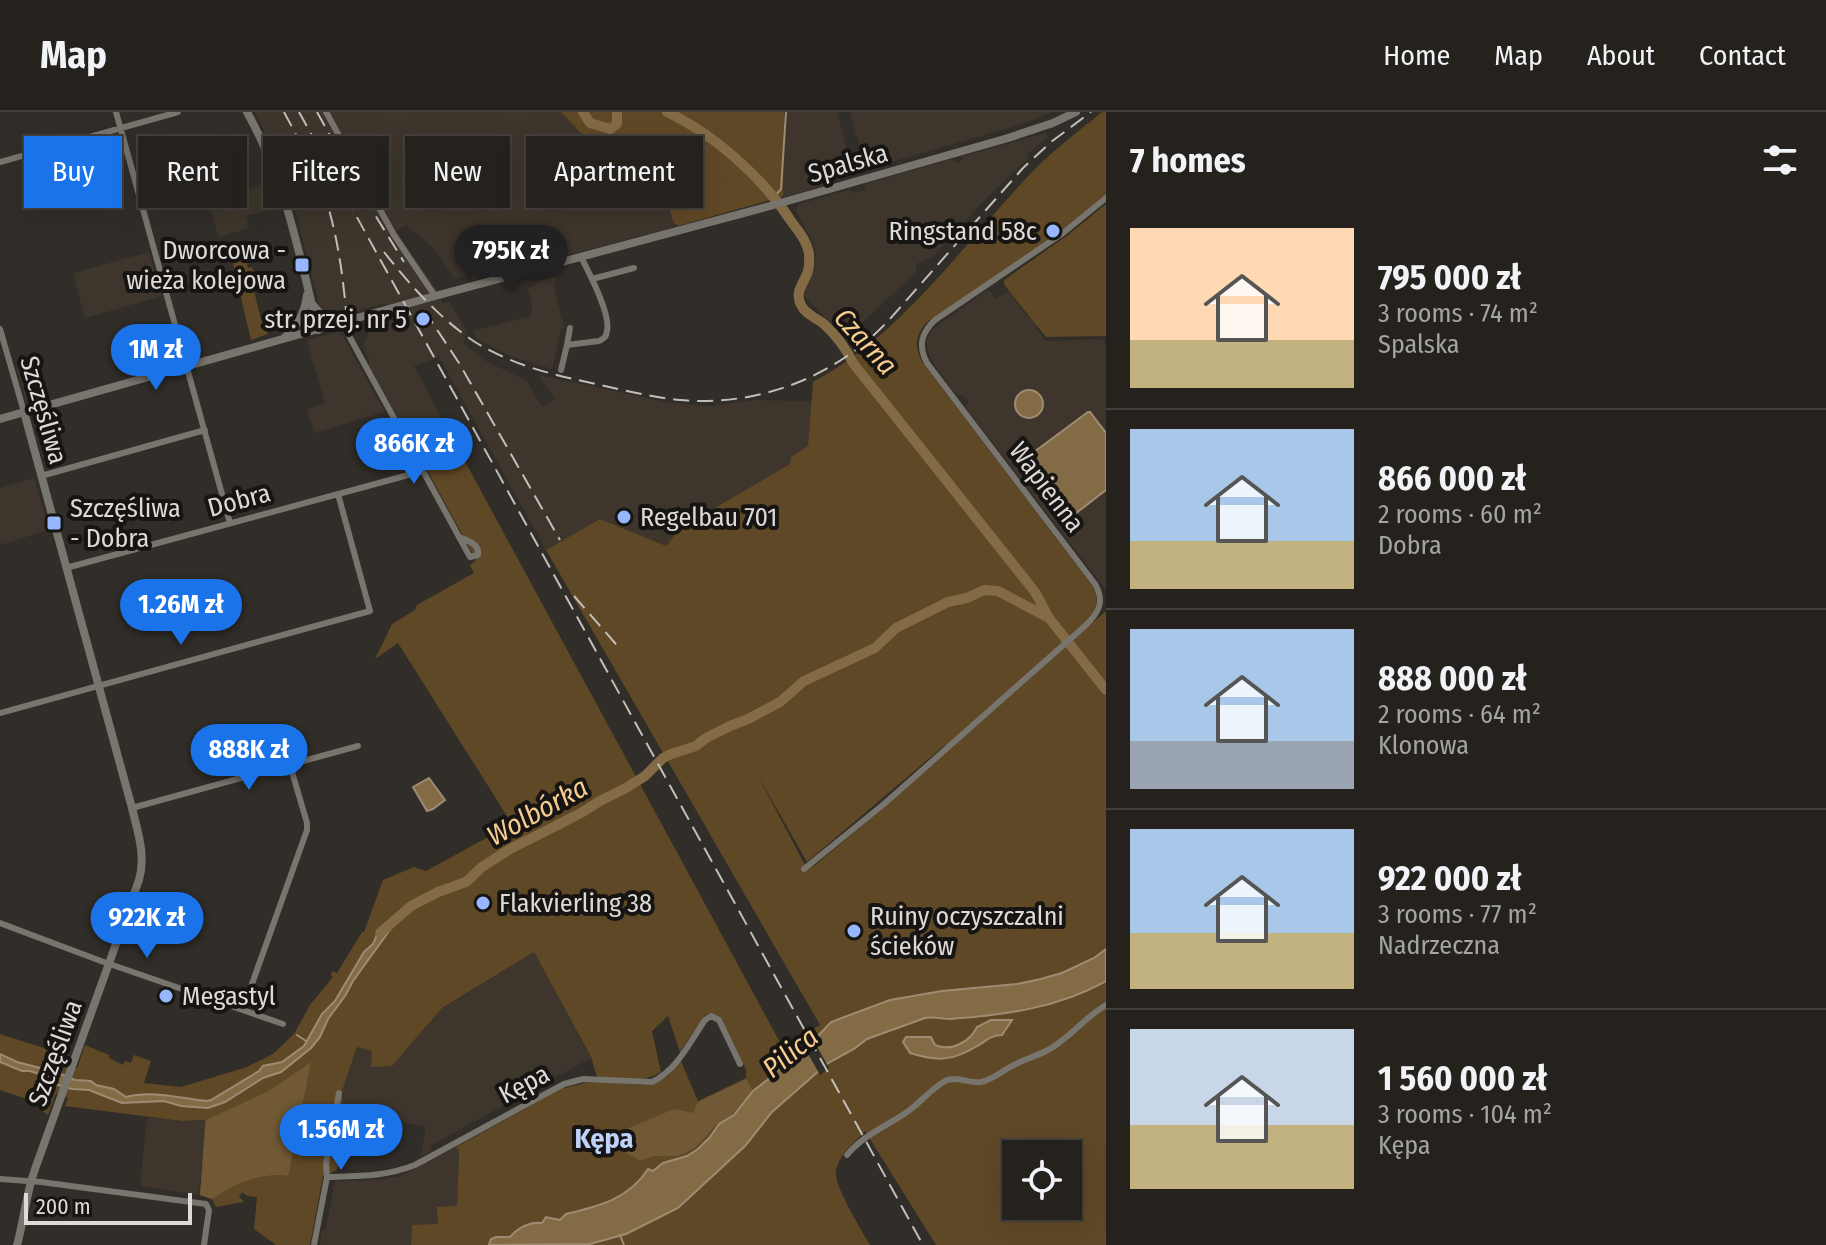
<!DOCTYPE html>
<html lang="en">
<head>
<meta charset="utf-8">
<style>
	body { margin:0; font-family:"Fira Sans Condensed",sans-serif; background:#312f2b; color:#f1f3f6; height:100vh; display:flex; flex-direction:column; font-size:30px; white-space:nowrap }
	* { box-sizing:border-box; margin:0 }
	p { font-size:26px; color:#a3a4a4 }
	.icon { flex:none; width:44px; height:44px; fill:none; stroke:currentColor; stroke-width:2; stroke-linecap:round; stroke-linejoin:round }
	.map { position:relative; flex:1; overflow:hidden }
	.side { display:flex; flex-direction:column; background:#25221e; width:720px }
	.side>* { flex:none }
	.hud { position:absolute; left:24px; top:24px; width:760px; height:72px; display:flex; gap:16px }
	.controls { position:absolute; left:1002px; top:1028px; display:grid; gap:16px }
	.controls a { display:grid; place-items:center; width:80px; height:80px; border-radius:0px; background:#25221e; box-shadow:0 8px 32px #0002,0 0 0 2px #423f3c; font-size:40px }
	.scale { position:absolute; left:24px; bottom:20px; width:168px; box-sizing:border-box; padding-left:8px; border:4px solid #dddad7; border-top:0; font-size:22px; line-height:28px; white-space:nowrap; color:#dddad7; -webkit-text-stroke:6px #171513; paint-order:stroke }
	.price { position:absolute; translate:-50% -68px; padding:0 18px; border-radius:28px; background:#1a73e8; color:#fff; font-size:26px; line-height:52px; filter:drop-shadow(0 2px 4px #0008) }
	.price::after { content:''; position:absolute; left:50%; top:48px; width:24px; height:18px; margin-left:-12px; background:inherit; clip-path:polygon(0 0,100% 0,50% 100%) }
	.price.active { background:#222; color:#fff }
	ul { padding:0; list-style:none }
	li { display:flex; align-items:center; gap:24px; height:200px; padding:0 24px }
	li+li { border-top:2px solid #423f3c }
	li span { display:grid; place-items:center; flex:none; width:224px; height:160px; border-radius:0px; color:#555 }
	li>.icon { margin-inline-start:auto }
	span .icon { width:96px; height:96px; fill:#fffc; stroke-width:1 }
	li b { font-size:34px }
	h2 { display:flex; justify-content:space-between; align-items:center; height:96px; padding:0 24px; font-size:34px }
	.chip { padding:0 28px; border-radius:0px; background:#25221e; box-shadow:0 8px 32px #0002,0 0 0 2px #423f3c; font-size:28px; line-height:72px }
	.chip.active { background:#1a73e8; color:#fff }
	header { display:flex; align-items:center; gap:48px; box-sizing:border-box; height:112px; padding:0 40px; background:#25221e; border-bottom:2px solid #423f3c }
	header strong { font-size:38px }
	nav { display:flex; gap:44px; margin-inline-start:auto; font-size:28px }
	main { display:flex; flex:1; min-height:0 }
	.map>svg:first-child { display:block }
	.built { fill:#3e362c }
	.green { fill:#5f4825; fill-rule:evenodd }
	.forest { fill:#715935 }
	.water { fill:#836b46; stroke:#9e8c72; stroke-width:2 }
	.pier { fill:#312d28 }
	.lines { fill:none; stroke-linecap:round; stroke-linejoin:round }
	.stream { stroke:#9e8c72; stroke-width:2 }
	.river { stroke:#836b46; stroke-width:10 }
	.minor { stroke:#78746e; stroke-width:6 }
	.tertiary { stroke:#78746e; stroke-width:8 }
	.rail { stroke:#c2bfbb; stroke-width:2; stroke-dasharray:16 8; stroke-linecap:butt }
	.poi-dot { fill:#96b6fd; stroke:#171513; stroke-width:3 }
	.labels { text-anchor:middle; stroke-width:8; stroke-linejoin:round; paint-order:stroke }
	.street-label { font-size:26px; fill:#dddad7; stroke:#171513 }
	.poi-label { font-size:26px; fill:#dddad7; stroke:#171513; text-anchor:start }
	.water-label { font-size:28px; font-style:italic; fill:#f6cc8f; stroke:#171513 }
	.neighbourhood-label { font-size:28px; font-weight:bold; fill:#bed1f9; stroke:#171513 }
</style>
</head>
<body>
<header>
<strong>Map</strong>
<nav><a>Home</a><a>Map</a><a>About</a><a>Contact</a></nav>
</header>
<main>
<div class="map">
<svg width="1106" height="1133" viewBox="0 0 1106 1133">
	<rect width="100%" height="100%" fill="#312d28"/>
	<path class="built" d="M255,0H837L853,61L833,66L821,74L796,82L663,118L473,168L471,162L455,167L434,136L406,113L396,119L437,178L442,191H450L467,219L463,231L484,248L527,269L542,295L555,287L538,263L671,291L710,294L753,288L812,289L808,334L791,345L790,352L680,415L666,434L600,407L546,438L439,245L414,254L441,305L408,323L369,253V247L363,236L372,210L390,204L386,191L333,205L326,202L320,196L290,78L282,56Z
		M850,0H1051L1026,11L870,56L865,54Z
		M1046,21L1048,25L1027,42L1029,45L978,95L933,145L916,152V160L846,226L802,182L814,158L816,142L811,126L796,99L799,92L849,78L853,81L866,78L865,72L952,47L957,51L961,49L963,44Z
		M272,68L282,94L246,104L249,116L218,125L210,91Z
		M149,140L162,184L85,206L73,161Z
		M555,164L557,169L553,171L564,214V217H561L552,257L510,244L477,227L473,219L531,204L532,194L528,176L536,173L535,170Z
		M987,178L991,180L996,187L1009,179L1025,202L1036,208V216L1045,229L1103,227L1106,232V478L966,296L969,288L953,279L936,255L929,242L926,229L933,217Z
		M340,219L385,300L314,321L307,297L325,291L307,228Z
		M36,247L46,286L30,291L25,287L16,253Z
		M34,366L49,418L0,433V376Z
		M534,840L591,946L430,1034L432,1039L421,1045L426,1015L395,1008L396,1022L343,1016L342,979L357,935L372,939L392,954L442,896Z
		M147,1005L182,1009L206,1008L199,1083L140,1074Z
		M456,1035L459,1040L457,1094L439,1112L412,1114L411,1133H320L322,1119L326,1117L335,1069L380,1068L400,1064Z"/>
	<path class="green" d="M561,0H784L783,84L678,114L673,109L665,79L580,20Z
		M1102,0H1106V83L1053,125L927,210C915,223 914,236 923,251L1094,476C1099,488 1096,495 1091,506L947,634L945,633L807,750L757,662L807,757L815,753L886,694L1106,499V1133H936L865,1019C854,1031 839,1042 836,1059C833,1072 862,1119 870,1133H411L412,1113L438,1112L437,1095L457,1094L459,1040L456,1035L561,977L585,971L597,970L641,973L653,972L668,964L680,947L698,989L746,966V958L721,906L711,901L705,903L680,940L668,904L652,919L661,960C641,972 619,967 597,965L591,945L534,840L442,896L392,954L371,955L372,939L357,935L342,979L343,1024L337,1058L323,1064L310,1133H276L254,1117L257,1085L247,1084L242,1080L239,1085L244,1089L243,1090L216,1095L212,1087L200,1083L205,1008L182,1009L65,994L68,986L56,981L48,1003L42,999V992L0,978V922L69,944L66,952L77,956L85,933L109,943V946L123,953L125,949L131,951L134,943L151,949L144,971L181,975L247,955L273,942L294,922L310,893L333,865L331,864L332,859L337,861L362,820H364L383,768L414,755L426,759L512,712L398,531L375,547L392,512L415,498L417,493L474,461L470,453L476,448L409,325L442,307L782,934L820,913L546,438L600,407L666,434L680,416L790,352L791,345L808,334L813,270C903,222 963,132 1032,60C1053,38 1079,19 1102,0ZM1016,1042H1068V1094H1016Z
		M1106,92V224L1046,225L1009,179L1004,172V168L1068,123Z
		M237,141H244L248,156L252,155L254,161L250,163L261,207L266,210L268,222L251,228L231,143Z"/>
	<path class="forest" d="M311,950L288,1064C264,1059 230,1073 212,1087L200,1083L206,1008L269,979Z
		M746,967L753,979L732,1003L717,1012L695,1036L678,1044H653L640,1049L627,1041L614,1027L622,1019L674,997L693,1001L698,990Z"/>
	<path class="water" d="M1015 292a14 14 0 1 1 28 0a14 14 0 1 1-28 0Z
		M1088,300H1090L1106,321V378L1075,402L1072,401L1030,346V343Z
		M429,666L445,688L433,697L427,699L413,675Z
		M385,812L392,815L353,869L345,884L328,907L320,925L311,936L281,960L263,966L225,990L208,996L181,994L164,989L122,991L89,978L72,977L58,973L51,966L30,959H22L0,950V942L17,950L56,960L75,968L91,969L96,973L114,977L126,985C151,978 180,986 206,989L211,988L259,959L263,954L282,950L304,934L322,902L335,889L364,840L373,832L380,816Z
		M1106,837V869C1058,896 1004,903 950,907C941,907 934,904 925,906L867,927L854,937L828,951L772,1000L745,1034L678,1096L626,1122L590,1132L489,1133L491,1127L496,1125H510C518,1116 530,1109 542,1111L546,1105L560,1108L566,1102C599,1094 629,1087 648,1057L653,1059L663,1051L687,1044L698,1037L710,1025L719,1012L734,1003L753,979L771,965L802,936L817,925L831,910L890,888L942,879L1017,872L1041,867L1062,861L1094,846Z
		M991,908H1012L1002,923C992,923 987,928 979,933C953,949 938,950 910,941L903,930L906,925H931L935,933C951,940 970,930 977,915Z"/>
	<path class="pier" d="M811,924L829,956L820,963L802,931Z"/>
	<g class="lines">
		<path class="stream" d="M775,84L781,77L786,0
			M297,923L306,929
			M620,1123L624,1133"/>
		<path class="river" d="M583,0L590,11L610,17L617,12V0
			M667,0C714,22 763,66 791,109C798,119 806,127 809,141C809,147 810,153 808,159C804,172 794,179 801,193C805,202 816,206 824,212C837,224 846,236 853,251L1035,480L1049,506
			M380,821L411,794L438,780L466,770L482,755L510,737L581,701L600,689L626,676L645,664L663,646L671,642L696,634L706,626L730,614L748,607L780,590L804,569L875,536L896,516L948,490L967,486L984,478L998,479L1049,506L1106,578"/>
		<path class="minor" d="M116,0L230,411
			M326,0L394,123L435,184
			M0,50L178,0
			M592,167L634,156
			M342,211L470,445L478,443C480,432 468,429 459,425
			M0,217L24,300
			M567,233L570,216
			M561,258L567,233L599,229C604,226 606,226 607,219C611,202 589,161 581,145
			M41,364L205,318
			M66,456L423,359
			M0,601L370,499L338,382
			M132,696L358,634
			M804,757L884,692L1085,514C1099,501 1105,489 1095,472L927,251C918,234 921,221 935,208L1063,121L1106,86
			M0,811L101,849L283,912
			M243,897L307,718V711L290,653
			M847,1043C863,1023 887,1014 907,1000C920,991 931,977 945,969C957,963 969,972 981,970C994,967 1003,958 1014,953C1025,947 1037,944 1048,938C1070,926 1085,905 1106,893
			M327,1065C359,1064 384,1065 415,1053L564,972L583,967L652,970C677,958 690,930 705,908L711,904L719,908L740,952
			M0,1067L41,1070L206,1092L209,1098L204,1133
			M314,1133L327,1065L326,1052L339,981"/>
		<path class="tertiary" d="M247,0C286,70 299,141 318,218
			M313,193L322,204L337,210
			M284,226C298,214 305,201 307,183
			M0,307L435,184L770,94L1008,26L1053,11L1076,0
			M17,1133C24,1108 26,1082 35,1057L139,768C146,743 138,721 132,696L24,300"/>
		<path class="rail" d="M284,0L307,43
			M299,0L923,1133
			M317,0L364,85L404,150
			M305,32C331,90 340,135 346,198
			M384,140C410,173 440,207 475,230C512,253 553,263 596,272C623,278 651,285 680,288C758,295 836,265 889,208L1023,56L1051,30L1091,0
			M424,198L459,251L560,428
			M574,484L621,538"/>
	</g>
	<g class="poi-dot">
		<circle cx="1053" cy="119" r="8"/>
		<rect x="294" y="145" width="16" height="16" rx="4"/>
		<circle cx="423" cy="207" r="8"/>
		<circle cx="624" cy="405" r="8"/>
		<rect x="46" y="403" width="16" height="16" rx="4"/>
		<circle cx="483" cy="791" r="8"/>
		<circle cx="854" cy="819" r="8"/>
		<circle cx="166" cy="884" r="8"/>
	</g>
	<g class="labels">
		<g class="street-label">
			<text transform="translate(848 51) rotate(-16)" y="9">Spalska</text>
			<text transform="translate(44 298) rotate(74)" y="9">Szczęśliwa</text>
			<text transform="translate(1047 375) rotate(53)" y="9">Wapienna</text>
			<text transform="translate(239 388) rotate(-15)" y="9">Dobra</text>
			<text transform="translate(55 941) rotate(-70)" y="9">Szczęśliwa</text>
			<text transform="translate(524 972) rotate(-28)" y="9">Kępa</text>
		</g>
		<g class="poi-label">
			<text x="1037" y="128" text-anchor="end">Ringstand 58c</text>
			<text x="286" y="147" text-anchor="end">Dworcowa -<tspan x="286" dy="30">wieża kolejowa</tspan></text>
			<text x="407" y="216" text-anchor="end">str. przej. nr 5</text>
			<text x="70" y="405">Szczęśliwa<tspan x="70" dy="30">- Dobra</tspan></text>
			<text x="640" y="414">Regelbau 701</text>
			<text x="499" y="800">Flakvierling 38</text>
			<text x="870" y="813">Ruiny oczyszczalni<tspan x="870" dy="30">ścieków</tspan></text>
			<text x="182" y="893">Megastyl</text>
		</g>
		<g class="water-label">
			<text transform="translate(866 229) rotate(48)" y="10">Czarna</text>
			<text transform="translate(537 699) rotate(-29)" y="10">Wolbórka</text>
			<text transform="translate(790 940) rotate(-39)" y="10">Pilica</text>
		</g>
		<g class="neighbourhood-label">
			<text x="604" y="1036">Kępa</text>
		</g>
	</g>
</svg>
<div class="controls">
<a><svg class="icon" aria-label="locate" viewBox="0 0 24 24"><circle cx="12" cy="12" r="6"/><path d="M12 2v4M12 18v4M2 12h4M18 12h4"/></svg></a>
</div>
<div class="scale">200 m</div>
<b class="price active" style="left:511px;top:181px">795K zł</b>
<b class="price" style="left:156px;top:280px">1M zł</b>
<b class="price" style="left:414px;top:374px">866K zł</b>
<b class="price" style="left:181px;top:535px">1.26M zł</b>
<b class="price" style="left:249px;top:680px">888K zł</b>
<b class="price" style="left:147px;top:848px">922K zł</b>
<b class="price" style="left:341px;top:1060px">1.56M zł</b>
<div class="hud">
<a class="chip active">Buy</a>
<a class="chip">Rent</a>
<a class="chip">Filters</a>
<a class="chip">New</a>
<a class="chip">Apartment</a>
</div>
</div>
<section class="side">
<h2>7 homes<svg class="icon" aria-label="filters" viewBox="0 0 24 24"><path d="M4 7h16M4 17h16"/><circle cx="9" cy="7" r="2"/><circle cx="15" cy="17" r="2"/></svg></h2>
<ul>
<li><span style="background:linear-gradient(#ffd9b3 70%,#c2b280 0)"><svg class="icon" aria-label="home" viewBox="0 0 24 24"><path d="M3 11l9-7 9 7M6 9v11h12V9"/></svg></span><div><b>795 000 zł</b><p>3 rooms · 74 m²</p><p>Spalska</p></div></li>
<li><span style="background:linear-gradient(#a9c7e8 70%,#c2b280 0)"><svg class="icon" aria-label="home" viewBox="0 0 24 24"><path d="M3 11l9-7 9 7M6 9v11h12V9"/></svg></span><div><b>866 000 zł</b><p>2 rooms · 60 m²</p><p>Dobra</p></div></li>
<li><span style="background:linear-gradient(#a9c7e8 70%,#9aa5b1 0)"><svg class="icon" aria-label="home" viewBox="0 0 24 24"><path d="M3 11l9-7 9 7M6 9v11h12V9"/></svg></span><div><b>888 000 zł</b><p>2 rooms · 64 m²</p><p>Klonowa</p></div></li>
<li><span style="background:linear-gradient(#a9c7e8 65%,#c2b280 0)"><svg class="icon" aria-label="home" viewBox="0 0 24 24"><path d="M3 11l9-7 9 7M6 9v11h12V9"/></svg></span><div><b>922 000 zł</b><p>3 rooms · 77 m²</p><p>Nadrzeczna</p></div></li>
<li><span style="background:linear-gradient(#c9d6e8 60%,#c2b280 0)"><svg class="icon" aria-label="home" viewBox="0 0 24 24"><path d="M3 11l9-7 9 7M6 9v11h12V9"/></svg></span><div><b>1 560 000 zł</b><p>3 rooms · 104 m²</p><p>Kępa</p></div></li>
</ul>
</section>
</main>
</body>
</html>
